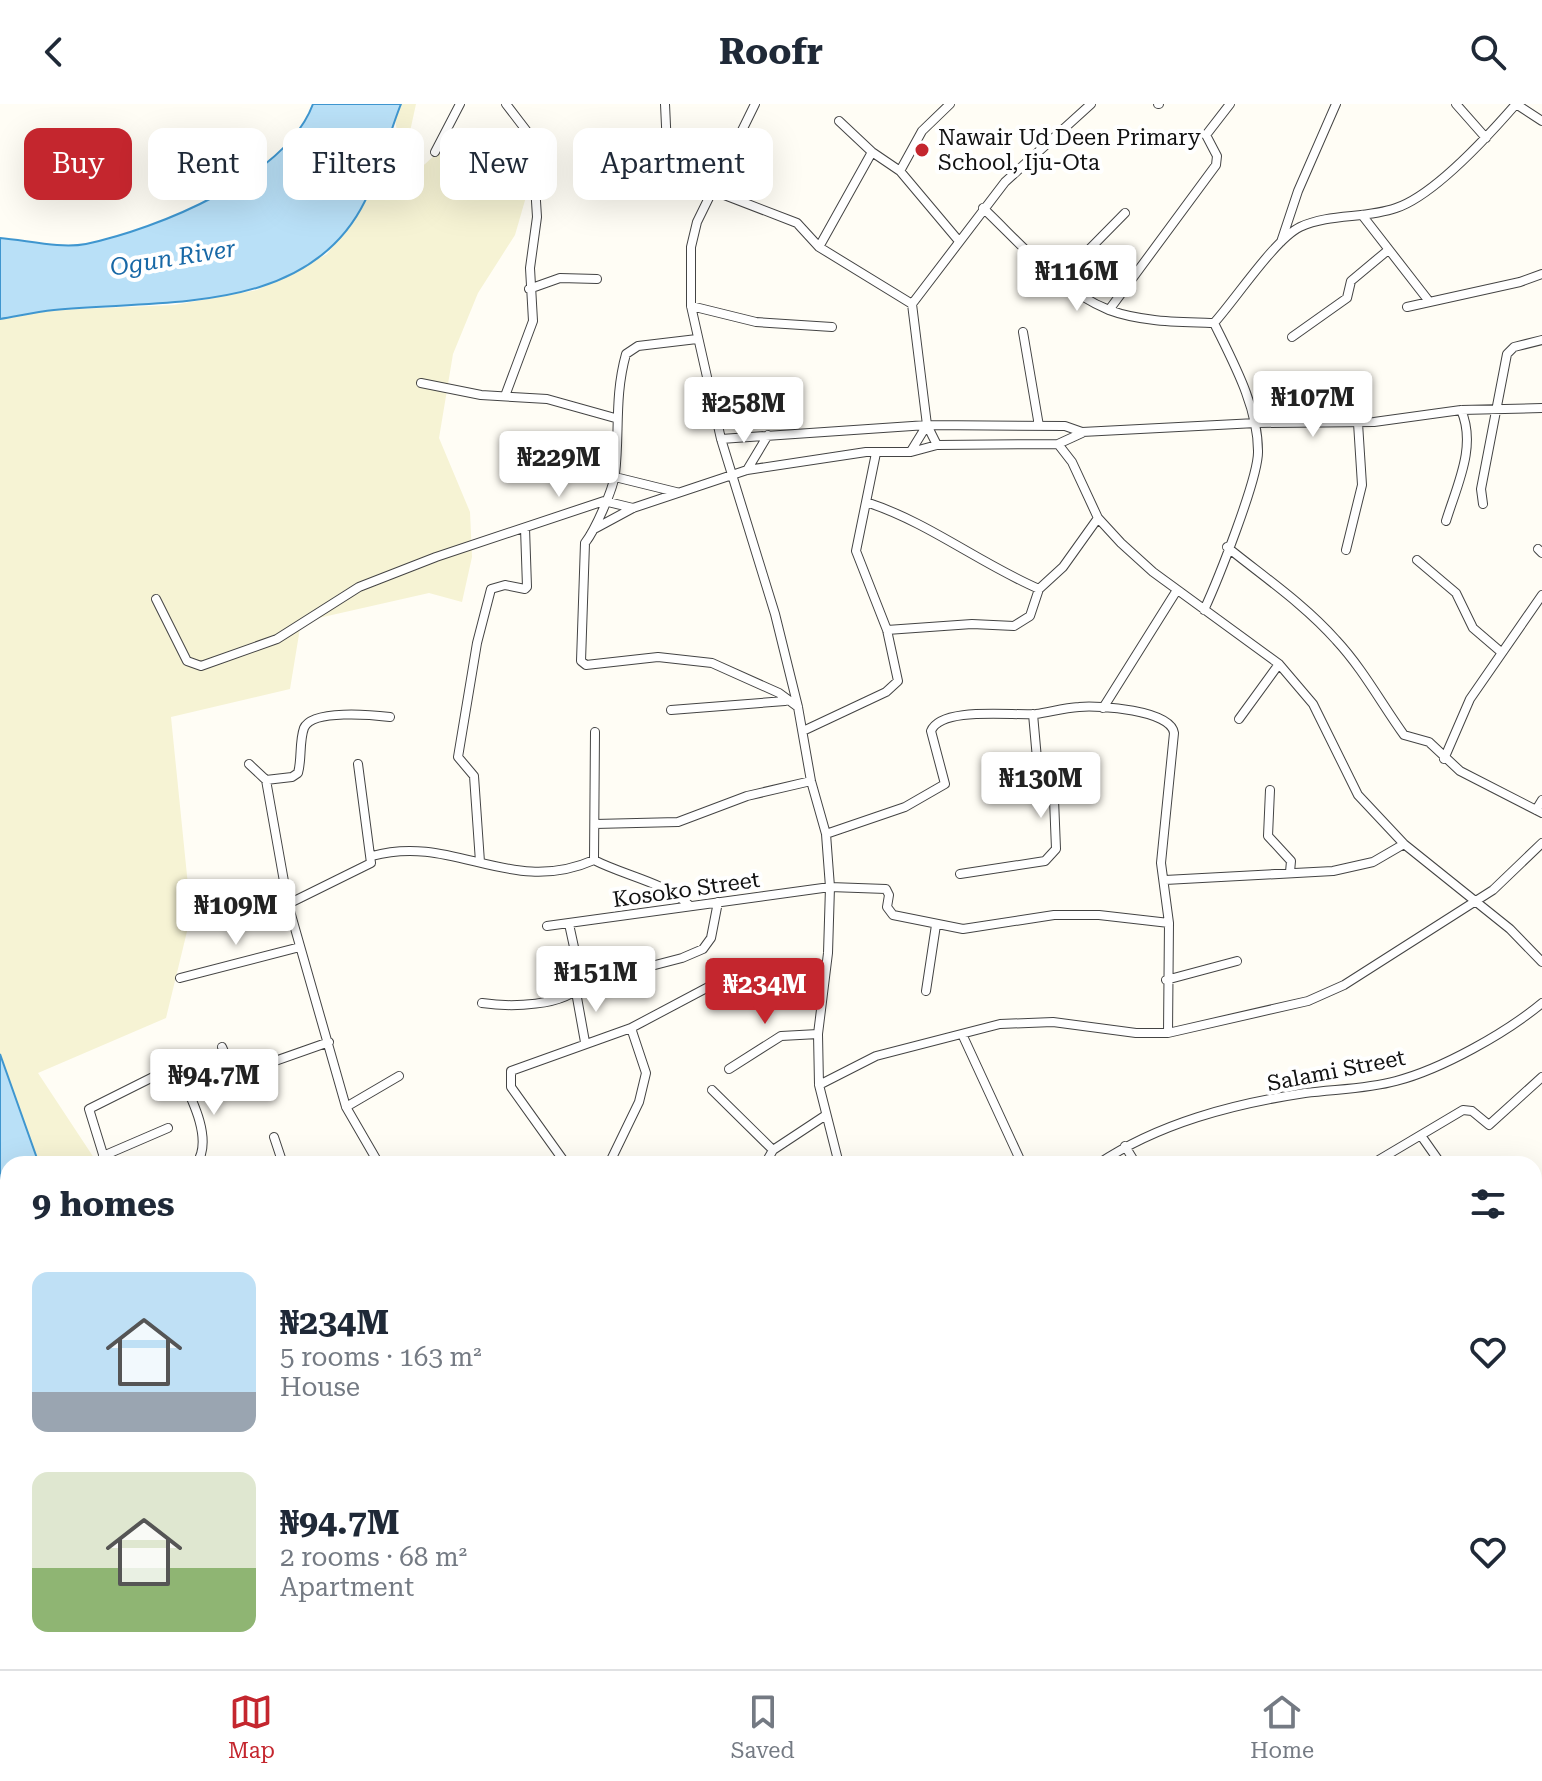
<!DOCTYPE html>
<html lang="en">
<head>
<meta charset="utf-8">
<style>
	body { margin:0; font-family:"Roboto Serif",serif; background:#f6f6f7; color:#1f2937; height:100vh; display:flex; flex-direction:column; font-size:30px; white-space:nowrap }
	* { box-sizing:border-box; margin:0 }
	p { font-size:26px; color:#747a83 }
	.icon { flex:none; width:44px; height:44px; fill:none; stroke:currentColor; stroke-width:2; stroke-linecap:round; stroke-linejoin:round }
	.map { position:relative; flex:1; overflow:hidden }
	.drawer { position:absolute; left:0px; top:1052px; width:1542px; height:514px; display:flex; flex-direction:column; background:#fff; border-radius:24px 24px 0 0; box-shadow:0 8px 32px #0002 }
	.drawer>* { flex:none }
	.hud { position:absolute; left:24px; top:24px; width:800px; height:72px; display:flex; gap:16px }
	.price { position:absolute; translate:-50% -68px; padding:0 18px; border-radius:8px; background:#fff; color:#222; font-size:26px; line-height:52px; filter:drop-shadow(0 2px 4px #0008) }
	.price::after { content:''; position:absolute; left:50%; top:48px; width:24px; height:18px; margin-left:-12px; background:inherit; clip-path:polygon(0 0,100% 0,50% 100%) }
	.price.current { background:#c4262e; color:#fff }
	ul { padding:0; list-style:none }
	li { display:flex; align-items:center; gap:24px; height:200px; padding:0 32px }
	li span { display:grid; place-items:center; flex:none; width:224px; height:160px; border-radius:16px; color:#555 }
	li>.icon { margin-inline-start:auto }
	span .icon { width:96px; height:96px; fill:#fffc; stroke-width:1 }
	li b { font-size:34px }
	h2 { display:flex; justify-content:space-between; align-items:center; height:96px; padding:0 32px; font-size:34px }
	.pill { padding:0 28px; border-radius:16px; background:#fff; box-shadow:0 8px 32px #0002; font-size:28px; line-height:72px }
	.pill.current { background:#c4262e; color:#fff }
	header { display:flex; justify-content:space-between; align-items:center; height:104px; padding:0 32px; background:#fff; font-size:36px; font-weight:700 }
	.tabs { display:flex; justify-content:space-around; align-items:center; height:112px; border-top:2px solid #e0e1e3; background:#fff; font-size:22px; color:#747a83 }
	.tabs a { display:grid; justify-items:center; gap:4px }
	.tabs .current { color:#c4262e }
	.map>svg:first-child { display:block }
	.farmland { fill:#f6f3d4 }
	.water { fill:#b9e0f7; stroke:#3f96cf; stroke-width:2 }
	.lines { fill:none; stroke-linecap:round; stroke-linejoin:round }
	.minor-casing { stroke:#444; stroke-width:10 }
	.secondary-casing { stroke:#333; stroke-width:14 }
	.minor { stroke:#fff; stroke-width:8 }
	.secondary { stroke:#fff6b0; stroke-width:12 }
	.poi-dot { fill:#c4262e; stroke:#fff; stroke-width:3 }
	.labels { text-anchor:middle; stroke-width:8; stroke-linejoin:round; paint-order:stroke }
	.poi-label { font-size:22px; fill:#111; stroke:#fff; text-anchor:start }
	.street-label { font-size:22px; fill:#111; stroke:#fff }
	.water-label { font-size:24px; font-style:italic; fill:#1768a6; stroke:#fff }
</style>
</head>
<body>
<header><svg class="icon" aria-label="back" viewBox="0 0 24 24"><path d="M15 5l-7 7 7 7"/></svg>Roofr<svg class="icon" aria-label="search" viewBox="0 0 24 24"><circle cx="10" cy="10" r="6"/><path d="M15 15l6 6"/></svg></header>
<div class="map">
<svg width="1542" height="1565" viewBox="0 0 1542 1565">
	<rect width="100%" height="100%" fill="#fffdf5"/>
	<path class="farmland" d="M393,0H416L402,64L414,70L458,30L515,33L530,79L515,131L478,189L453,250L439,334L470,408L472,453L462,498L429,489L301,518L290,585L171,613L191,811L166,914L38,969L98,1060H39L0,950V215L54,206L174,201L257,186L327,150L365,98L380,52L402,63Z
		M183,1558H307H290L289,1565H185Z
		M567,1558H723L730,1565H578Z"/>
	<path class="water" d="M313,0H401C389,30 379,70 365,97C308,213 161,195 54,206C36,208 18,212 0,215V134C26,136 60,145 86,140C157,125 286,73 313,0Z
		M0,950L39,1060H8V1295L0,1266Z
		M81,1558H183L185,1565H83Z"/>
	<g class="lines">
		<g class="minor-casing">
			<path id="minor" d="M665,0L667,44L671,52L721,72
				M755,0L697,118L691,143V202L721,335L775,510L798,603L811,677L826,730L830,783L828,849L818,930L819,981L839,1060
				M1158,0H1159
				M1456,0L1486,34
				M1516,0L1542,17
				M839,17L872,48L900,67L958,136
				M435,48L460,0
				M900,67L922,27L950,0
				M714,87L797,119L819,143L912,200L927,321
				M983,104C1021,140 1059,186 1109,206C1141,218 1180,218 1214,219C1235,196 1275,135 1300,123C1330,109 1365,115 1396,104C1435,91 1489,31 1516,0
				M1362,111L1428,196
				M1281,138L1298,87L1336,0
				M819,143L872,48
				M1059,176L1125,109
				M529,185L560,174L597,175
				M912,200L1005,78L1091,0
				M691,202L756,218L832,223
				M1407,203L1520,178L1542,170
				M1109,206L1216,61L1217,52L1206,31L1230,0
				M1023,228L1039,322
				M1292,233L1347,194L1351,177L1387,147
				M697,235L638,242L626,250C614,293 620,329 615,370C613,386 595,426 585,439L581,557L586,561L658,553L712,559L779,589L798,603
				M421,279L481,291L547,295L615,314
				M505,292L533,217L530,164L537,113L532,34L506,0
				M721,335L927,321L1065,322L1082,328L1256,319L1374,318L1461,306L1542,304
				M1058,340L1072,358L1098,414L1121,439L1153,468L1279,560L1313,600L1358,691L1404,740L1510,825L1542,858
				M911,347L927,321L937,341
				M747,366L768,331
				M615,373L676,388
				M866,398C928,418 979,459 1039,485
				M1483,400L1481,385L1507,250L1514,243L1542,236
				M1446,417C1457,381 1477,342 1461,306
				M596,424L633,404L747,366L866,348H911L937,341L1058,340L1082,329
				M1227,443C1264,473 1304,500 1336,536C1363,565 1381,599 1404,631L1429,638L1460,667L1542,709
				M1538,445L1542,449
				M1346,446L1362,381L1358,319
				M1417,456L1456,489L1473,524L1501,548
				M156,495L187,557L201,562L277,535L359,483L436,453L604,397L633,404
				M1204,506C1217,478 1259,373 1258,347C1258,303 1233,258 1214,219
				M887,526L972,520L1014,522L1030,512L1039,485L1063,463L1098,414
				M1103,604L1177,486
				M671,606L785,597
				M1239,615L1279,560
				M803,627L886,588L898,577L887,526L856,447L876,349
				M1444,655L1470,595L1542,491
				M249,660L266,676L288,800L346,1003L379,1060
				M266,676L292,673L298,669C302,655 299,638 304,624C312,605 373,611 390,613
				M1270,686L1268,732L1291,757L1290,768
				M1536,706L1542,696
				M595,720L678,718L747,692L811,677
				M826,730L905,703L945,680L931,627C941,602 1013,612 1036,610C1050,608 1064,604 1079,603C1099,601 1171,606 1174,629L1161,759L1169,819L1168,929
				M372,752C454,729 510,793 594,756C625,772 664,778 689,801
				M594,756L595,628
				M480,758L474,672L458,653L477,539L491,485L505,481L525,485L527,483L525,424
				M960,770L1045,757L1056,745L1054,695L1037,655L1033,610
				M1165,776L1333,767L1373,758L1404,740
				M288,800L371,759L358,660
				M569,820L582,880
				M547,822L830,783L886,785L889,791L887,803L893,811L963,825L1054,811H1099L1169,819
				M180,874L300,843
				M1166,876L1237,857
				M926,887L936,821
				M576,888L585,938
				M482,899C509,903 565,903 582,880L682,854L703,845L711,834L718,798
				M962,930L1022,1060
				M222,943L232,966L241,969L329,938
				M174,958C186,984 216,1034 196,1060
				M729,965L781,932L818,930
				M819,981L876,952L1000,920L1053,918L1136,929H1168L1308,897L1344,881L1493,786L1542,739
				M712,986L773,1046
				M346,1003L399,972
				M274,1033L283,1060
				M1422,1033L1441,1060
				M1125,1042L1136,1060
				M103,1052L168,1024
				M106,1060L89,1005L155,972
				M566,1060L511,983V967L631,924
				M609,1060L639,998L646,969L631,924L731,871
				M765,1060L773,1046L826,1011
				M1098,1060C1159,1019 1233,1000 1305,989C1336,985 1367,985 1396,977C1442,965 1506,929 1542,899
				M1372,1060L1463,1006L1472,1007L1489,1021L1542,973
				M1534,1166L1542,1146
				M1534,1391L1542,1393
				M275,1558L278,1565
				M910,1558L917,1565
				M982,1565L988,1558
				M1106,1565L1114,1558
				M1220,1565L1228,1558
				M1336,1565L1337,1558
				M1367,1565L1368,1558"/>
		</g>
		<g class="secondary-casing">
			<path id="secondary" d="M1534,1534L1542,1528
				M1534,1539V1547
				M1526,1565L1529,1558"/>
		</g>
		<use href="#minor" class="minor"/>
		<use href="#secondary" class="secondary"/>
	</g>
	<circle class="poi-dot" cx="922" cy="46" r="8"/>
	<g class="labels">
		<g class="poi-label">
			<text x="938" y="41">Nawair Ud Deen Primary<tspan x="938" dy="25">School, Iju-Ota</tspan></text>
		</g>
		<g class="street-label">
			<text transform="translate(686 785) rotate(-8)" y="8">Kosoko Street</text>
			<text transform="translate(1336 966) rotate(-11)" y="8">Salami Street</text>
		</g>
		<g class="water-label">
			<text transform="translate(173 154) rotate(-9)" y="8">Ogun River</text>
		</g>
	</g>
</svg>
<b class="price" style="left:1077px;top:209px">₦116M</b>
<b class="price" style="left:1313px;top:335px">₦107M</b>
<b class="price" style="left:744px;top:341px">₦258M</b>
<b class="price" style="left:559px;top:395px">₦229M</b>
<b class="price" style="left:1041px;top:716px">₦130M</b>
<b class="price" style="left:236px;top:843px">₦109M</b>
<b class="price" style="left:596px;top:910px">₦151M</b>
<b class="price current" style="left:765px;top:922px">₦234M</b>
<b class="price" style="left:214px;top:1013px">₦94.7M</b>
<div class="hud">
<a class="pill current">Buy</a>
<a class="pill">Rent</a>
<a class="pill">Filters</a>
<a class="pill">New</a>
<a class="pill">Apartment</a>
</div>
<section class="drawer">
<h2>9 homes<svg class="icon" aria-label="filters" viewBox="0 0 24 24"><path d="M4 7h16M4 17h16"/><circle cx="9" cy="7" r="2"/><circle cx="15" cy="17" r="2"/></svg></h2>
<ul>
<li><span style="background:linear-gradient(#bfe0f5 75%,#9aa5b1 0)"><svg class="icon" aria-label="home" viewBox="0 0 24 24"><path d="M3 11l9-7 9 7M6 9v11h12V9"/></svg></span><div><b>₦234M</b><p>5 rooms · 163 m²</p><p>House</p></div><svg class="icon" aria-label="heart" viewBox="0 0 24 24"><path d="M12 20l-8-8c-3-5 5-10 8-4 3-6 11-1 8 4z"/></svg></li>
<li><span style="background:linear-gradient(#dfe7d0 60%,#8fb573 0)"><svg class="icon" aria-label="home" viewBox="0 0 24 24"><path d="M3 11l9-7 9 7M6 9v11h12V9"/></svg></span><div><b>₦94.7M</b><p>2 rooms · 68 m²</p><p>Apartment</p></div><svg class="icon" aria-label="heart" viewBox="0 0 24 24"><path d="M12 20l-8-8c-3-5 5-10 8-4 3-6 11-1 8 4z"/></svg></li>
</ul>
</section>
</div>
<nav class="tabs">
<a class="current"><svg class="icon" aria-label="map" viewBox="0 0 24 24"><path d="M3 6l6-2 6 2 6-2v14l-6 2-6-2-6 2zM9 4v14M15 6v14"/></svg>Map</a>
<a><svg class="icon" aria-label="saved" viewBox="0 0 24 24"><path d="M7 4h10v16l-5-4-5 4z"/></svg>Saved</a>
<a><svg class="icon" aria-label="home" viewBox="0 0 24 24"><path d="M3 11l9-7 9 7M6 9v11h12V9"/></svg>Home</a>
</nav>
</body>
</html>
